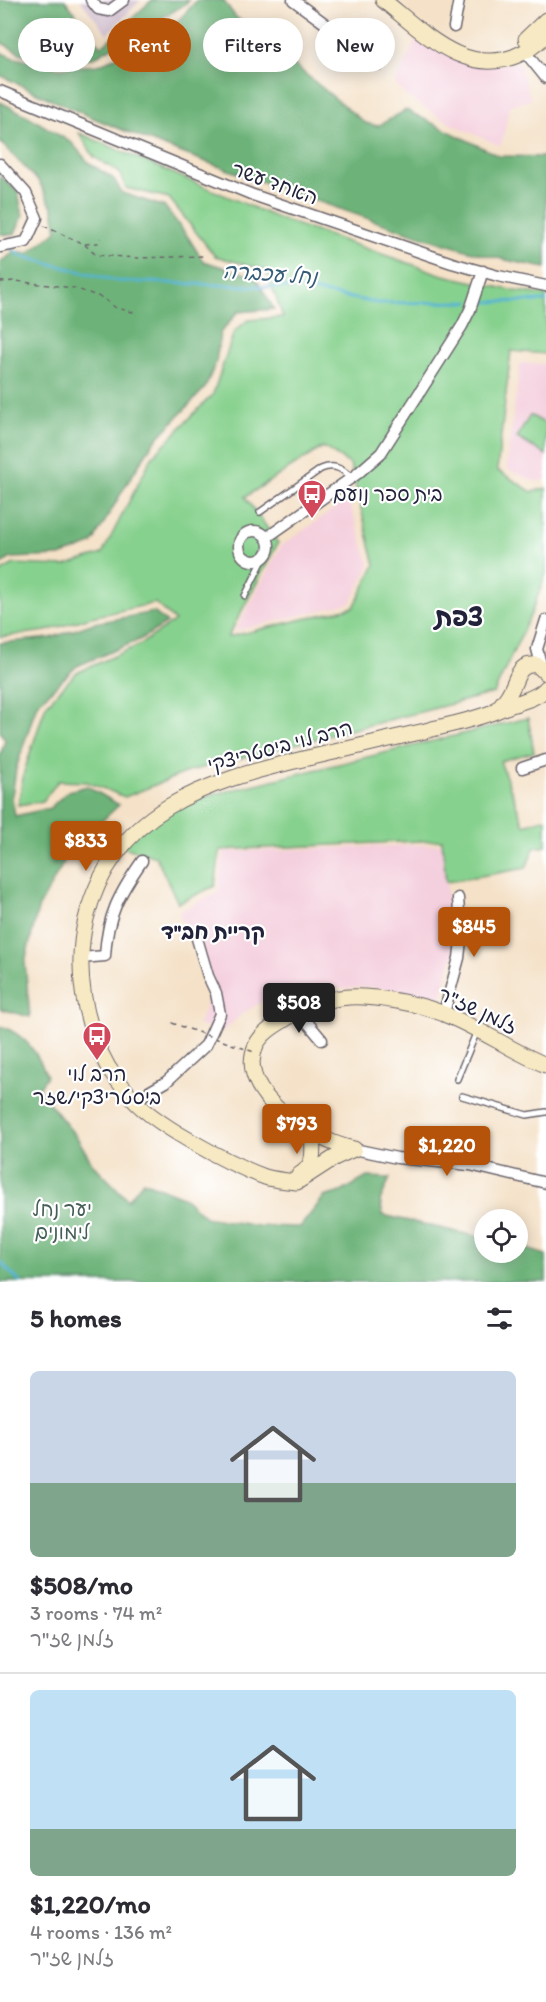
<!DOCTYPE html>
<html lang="en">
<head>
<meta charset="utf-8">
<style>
	body { margin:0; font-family:Itim,"Playpen Sans Hebrew",sans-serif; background:#f2f2f3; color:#2b2b33; height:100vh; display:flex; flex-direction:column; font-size:22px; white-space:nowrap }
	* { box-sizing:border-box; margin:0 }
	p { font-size:20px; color:#7c7c81 }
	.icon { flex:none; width:33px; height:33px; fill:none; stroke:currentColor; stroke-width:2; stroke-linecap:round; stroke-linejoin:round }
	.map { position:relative; height:1282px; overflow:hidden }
	.sheet { display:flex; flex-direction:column; background:#fff; flex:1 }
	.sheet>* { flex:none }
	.top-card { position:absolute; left:18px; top:18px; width:510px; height:54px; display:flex; gap:12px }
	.buttons { position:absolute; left:474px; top:1209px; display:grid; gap:12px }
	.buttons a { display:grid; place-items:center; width:54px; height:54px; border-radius:50%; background:#fff; box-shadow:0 3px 15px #0003; font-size:30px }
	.price { position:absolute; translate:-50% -51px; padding:0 14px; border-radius:6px; background:#b45309; color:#fff; font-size:20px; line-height:39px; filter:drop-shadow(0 2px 3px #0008) }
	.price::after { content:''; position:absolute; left:50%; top:36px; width:18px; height:14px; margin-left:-9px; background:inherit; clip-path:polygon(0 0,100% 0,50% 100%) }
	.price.current { background:#222; color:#fff }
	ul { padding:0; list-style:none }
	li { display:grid; align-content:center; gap:12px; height:318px; padding:0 30px }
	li+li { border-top:2px solid #e1e1e2 }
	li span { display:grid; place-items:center; height:186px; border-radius:9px; color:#555 }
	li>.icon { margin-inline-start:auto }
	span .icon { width:108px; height:108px; fill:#fffc; stroke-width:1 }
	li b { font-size:26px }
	h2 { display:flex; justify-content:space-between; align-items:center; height:72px; padding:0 30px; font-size:26px }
	.chip { padding:0 21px; border-radius:27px; background:#fff; box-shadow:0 3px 15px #0003; font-size:21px; line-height:54px }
	.chip.current { background:#b45309; color:#fff }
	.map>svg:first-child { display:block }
	.built { fill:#f4cfdd }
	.industrial { fill:#d0bdcd }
	.green { fill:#87d18e; stroke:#547a64; stroke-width:1.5; fill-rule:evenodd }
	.forest { fill:#6db379; stroke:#486a5a; stroke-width:1.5 }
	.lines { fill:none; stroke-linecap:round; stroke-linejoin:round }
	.stream { stroke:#55b4d3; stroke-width:3 }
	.lane-casing { stroke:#6c656c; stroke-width:8 }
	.street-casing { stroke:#6c656c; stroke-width:13 }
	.secondary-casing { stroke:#6c656c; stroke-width:17 }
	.path { stroke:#6c656c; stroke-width:1.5; stroke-dasharray:4.5 4.5; stroke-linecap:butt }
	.lane { stroke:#fff; stroke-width:5 }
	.street { stroke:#fff; stroke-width:10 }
	.secondary { stroke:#f6e9c3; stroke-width:15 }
	.path-bridge { stroke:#6c656c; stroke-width:1.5; stroke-dasharray:4.5 4.5; stroke-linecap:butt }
	.labels { text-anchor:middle; stroke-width:4.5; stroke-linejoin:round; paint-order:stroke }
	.street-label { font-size:20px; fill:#22223b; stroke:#fff }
	.poi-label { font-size:20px; fill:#22223b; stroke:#fff; text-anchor:start }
	.park-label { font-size:20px; fill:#455f58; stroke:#fff }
	.water-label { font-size:21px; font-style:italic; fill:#365c78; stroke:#fff }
	.neighbourhood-label { font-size:21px; font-weight:bold; fill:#22223b; stroke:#fff }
	.district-label { font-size:26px; font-weight:bold; fill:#22223b; stroke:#fff }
</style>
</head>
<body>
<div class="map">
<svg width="546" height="1282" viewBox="0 0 546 1282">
	<rect width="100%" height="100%" fill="#fff"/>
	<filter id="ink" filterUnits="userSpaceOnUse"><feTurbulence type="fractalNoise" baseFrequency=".0167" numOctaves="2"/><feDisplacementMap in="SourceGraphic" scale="12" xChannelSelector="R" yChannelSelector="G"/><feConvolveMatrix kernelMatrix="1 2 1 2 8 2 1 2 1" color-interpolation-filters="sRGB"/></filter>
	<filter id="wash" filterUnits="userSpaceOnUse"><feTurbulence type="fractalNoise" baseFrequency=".008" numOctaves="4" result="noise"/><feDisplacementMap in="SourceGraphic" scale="24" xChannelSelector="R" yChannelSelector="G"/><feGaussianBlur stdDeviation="1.35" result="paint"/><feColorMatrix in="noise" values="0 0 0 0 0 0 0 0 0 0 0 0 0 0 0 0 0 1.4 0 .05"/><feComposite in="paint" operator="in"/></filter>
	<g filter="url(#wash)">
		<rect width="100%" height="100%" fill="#f4e1c7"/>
		<path class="built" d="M419,35L500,65L519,62L531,100L510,105L501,146L451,124L407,97L394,83Z
			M520,363L546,364V479L543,481H534L506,469Z
			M348,499L370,565L351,603L235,631L281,546Z
			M442,844L454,952L439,1004L407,993L370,987L300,990L265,1000L242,1014L222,1032L197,1025L204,1012L209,985L205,968L178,912L218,892L224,852Z"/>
		<path class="industrial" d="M80,0H141L107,34Z"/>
		<path class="green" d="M79,133L280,219L443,275L515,291L546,295V354L511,351L497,470L532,492L546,488V574L531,614L494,693L190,771L125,797L87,782L58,781L43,801L18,805L24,772L46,705L76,673L139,645L175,621L155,603L91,617L46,631L0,637V572L14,564L64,566L102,554L152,457L213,394L234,332L248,320L283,317L266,270L215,256L169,198L126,188L119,172L94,157ZM323,447L350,464L375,565L354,607L228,637L278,543L245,497Z
			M530,415L546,424V455L517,438Z
			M528,718L534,752L500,761L524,825L546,818V846L534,848L526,868L446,882L442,840L220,850L215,886L178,903L156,857L116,845L182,802Z"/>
		<path class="forest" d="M0,0H65L101,47L152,0H189L186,4L93,58L60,60L22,54L0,42Z
			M197,0H223L235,16L365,123L378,126L406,110L499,156L546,157V268C466,255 390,226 314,200C207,163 101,126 0,75V52L11,57L59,68L98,65L116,57L147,36L178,21Z
			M0,102L28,116L72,143L89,163L114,179L122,193L165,207L188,237L203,261L255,277L274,309L238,312L220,333L216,362L205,388L153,443L126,485L92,544L60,556L11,558L0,565V262L15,252L29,253L57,231L53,209L39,182L0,142Z
			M0,176L18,192L23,216L14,235L0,234Z
			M154,612L167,623L139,640L77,666L37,704L16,769L12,797L15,816L50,808L68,791L87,786L119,805L70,851L38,909L25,962L30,1017L0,1009V756L5,740L0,731V643L51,638L94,623Z
			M0,1026C25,1034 37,1052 47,1076L38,1089L78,1139L92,1163L128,1200L143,1181L185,1198L205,1217L258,1226L300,1227L324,1197L341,1192L367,1177L390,1178L380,1201L383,1215L484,1238V1252H518V1246L546,1255V1282H0Z"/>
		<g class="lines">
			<path class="stream" d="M12,249L21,256L117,281L297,288L378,303L469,302
				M476,302L546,301
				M0,1262L20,1282"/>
		</g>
	</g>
	<g filter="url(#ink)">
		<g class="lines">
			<g class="lane-casing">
				<path id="lane" d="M260,512L321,469C334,464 341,468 351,477
					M245,596L267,552
					M457,1079L477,1031
					M462,1096L527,1115L546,1112"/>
			</g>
			<g class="street-casing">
				<path id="street" d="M91,0L98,9L109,11L124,0
					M293,0L380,64
					M454,27L459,0
					M525,52L546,78
					M0,91L253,195L452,263L498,276L546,286
					M0,164L26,193L37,218L26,242L0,247
					M239 546a15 15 0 1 1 30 0a15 15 0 1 1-30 0Z
					M266,538L357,474L381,453L462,326L470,310L483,271
					M542,668L537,649L546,620
					M522,768L546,760
					M81,958L105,956C107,916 119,894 142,861
					M298,1011L322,1040
					M444,1013L459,958L461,940L458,898
					M133,1101L166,1082L206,1045L220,1014L216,993L208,976L196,935
					M354,1149L397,1158L470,1165L546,1183"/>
			</g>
			<g class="secondary-casing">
				<path id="secondary" d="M383,0C423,32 469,82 524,52C532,48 539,41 546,35
					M526,39L546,20
					M496,710C502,704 507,698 511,690C518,677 518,663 537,665L546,673
					M354,1149L334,1158L297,1182C287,1181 275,1180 265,1177C230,1164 149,1123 128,1093C121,1085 114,1076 108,1067C84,1024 74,968 86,919C113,810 206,782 303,759C344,750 384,740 425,731C451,724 476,720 501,709C514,703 538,699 546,688
					M354,1149C314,1141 234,1094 256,1045C263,1031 278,1024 290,1016C311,1003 340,995 364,997C390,999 420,1004 444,1014C480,1028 511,1051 546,1065
					M299,1175C316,1165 313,1151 312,1133"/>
			</g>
			<path class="path" d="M44,226L84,244L96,255L137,258L205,256
				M85,244L98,243L100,238
				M0,282L15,281L74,288L103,298L116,308L137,313"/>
			<use href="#lane" class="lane"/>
			<use href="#street" class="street"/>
			<use href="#secondary" class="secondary"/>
			<path class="path-bridge" d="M172,1023L254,1052"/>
		</g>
	</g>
	<defs>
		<g id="bus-pin" transform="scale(1.5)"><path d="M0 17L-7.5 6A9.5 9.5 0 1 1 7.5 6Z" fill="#d1495b" stroke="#fff"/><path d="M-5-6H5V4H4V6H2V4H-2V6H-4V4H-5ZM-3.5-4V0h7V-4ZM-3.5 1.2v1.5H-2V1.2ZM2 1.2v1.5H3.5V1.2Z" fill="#fff"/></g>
	</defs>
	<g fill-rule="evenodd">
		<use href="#bus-pin" x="312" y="494"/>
		<use href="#bus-pin" x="97" y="1036"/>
	</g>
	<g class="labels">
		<g class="street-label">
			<text transform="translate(275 183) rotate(20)" y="7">האחד עשר</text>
			<text transform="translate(280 746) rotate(-15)" y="7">הרב לוי ביסטריצקי</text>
			<text transform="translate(478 1010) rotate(25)" y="7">זלמן שז"ר</text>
		</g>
		<g class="poi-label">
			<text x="333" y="501">בית ספר נועם</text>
			<text x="97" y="1081" text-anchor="middle">הרב לוי<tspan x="97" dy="23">ביסטריצקי/שזר</tspan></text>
		</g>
		<g class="park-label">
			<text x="62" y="1216">יער נחל<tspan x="62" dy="23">לימונים</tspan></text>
		</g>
		<g class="water-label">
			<text transform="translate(270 274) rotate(4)" y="7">נחל עכברה</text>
		</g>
		<g class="neighbourhood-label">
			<text x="213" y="939">קריית חב"ד</text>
		</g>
		<g class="district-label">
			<text x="459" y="626">צפת</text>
		</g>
	</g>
</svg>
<div class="buttons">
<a><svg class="icon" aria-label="locate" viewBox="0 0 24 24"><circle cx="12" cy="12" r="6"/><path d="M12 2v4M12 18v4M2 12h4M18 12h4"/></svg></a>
</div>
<b class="price" style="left:86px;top:872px">$833</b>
<b class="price" style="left:474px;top:958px">$845</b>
<b class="price current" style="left:299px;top:1034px">$508</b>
<b class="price" style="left:297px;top:1155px">$793</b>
<b class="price" style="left:447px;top:1177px">$1,220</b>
<div class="top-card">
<a class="chip">Buy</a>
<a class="chip current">Rent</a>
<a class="chip">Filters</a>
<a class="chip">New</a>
</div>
</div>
<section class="sheet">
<h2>5 homes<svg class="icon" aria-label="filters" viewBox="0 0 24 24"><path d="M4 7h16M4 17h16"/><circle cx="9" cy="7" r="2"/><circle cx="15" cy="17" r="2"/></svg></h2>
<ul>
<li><span style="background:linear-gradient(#c9d6e8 60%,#7fa58c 0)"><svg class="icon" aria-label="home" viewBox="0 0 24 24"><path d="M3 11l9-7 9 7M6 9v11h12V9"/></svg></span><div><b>$508/mo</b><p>3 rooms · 74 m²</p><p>זלמן שז&quot;ר</p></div></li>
<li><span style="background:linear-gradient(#bfe0f5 75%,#7fa58c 0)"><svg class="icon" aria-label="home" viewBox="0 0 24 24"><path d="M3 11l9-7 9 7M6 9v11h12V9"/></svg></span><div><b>$1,220/mo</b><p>4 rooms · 136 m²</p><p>זלמן שז&quot;ר</p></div></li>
</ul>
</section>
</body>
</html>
